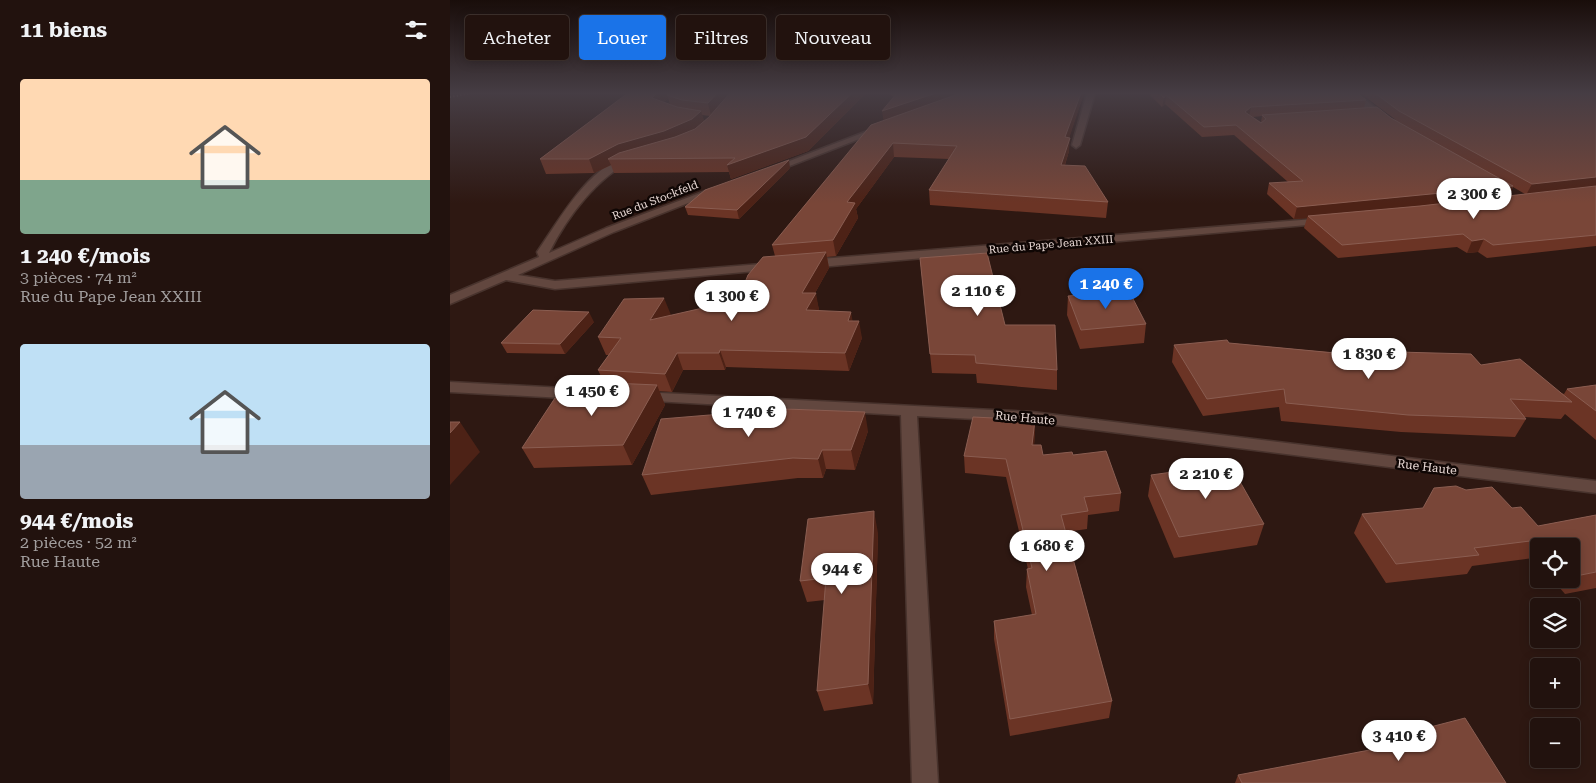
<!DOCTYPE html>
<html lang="fr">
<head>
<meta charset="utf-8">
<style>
	body { margin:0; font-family:"Roboto Serif",serif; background:#2e201c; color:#f1f3f6; height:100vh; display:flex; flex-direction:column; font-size:19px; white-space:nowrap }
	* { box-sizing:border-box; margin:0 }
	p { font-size:16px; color:#a29e9e }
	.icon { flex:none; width:28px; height:28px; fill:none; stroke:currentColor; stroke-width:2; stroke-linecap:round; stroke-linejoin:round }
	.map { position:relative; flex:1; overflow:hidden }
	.drawer { display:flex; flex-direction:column; background:#22120e; width:450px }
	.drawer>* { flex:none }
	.banner { position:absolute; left:15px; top:15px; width:475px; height:45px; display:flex; gap:10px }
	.fabs { position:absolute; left:1080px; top:538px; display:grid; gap:10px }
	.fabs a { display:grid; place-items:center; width:50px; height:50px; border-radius:5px; background:#22120e; box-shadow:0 2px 12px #0003,0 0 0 1px #3f322e; font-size:25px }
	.price { position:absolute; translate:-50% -42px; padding:0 11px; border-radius:18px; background:#fff; color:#222; font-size:16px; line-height:32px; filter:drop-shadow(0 1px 2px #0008) }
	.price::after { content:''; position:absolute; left:50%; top:30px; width:15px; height:11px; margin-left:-8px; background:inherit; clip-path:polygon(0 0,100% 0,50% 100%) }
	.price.selected { background:#1a73e8; color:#fff }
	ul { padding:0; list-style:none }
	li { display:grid; align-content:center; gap:10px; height:265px; padding:0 20px }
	li span { display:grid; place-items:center; height:155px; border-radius:5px; color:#555 }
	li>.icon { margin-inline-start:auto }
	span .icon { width:90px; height:90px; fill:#fffc; stroke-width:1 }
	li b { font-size:21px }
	h2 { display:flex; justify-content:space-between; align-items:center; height:60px; padding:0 20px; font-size:21px }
	.tag { padding:0 18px; border-radius:5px; background:#22120e; box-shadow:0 2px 12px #0003,0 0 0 1px #3f322e; font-size:18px; line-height:45px }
	.tag.selected { background:#1a73e8; color:#fff }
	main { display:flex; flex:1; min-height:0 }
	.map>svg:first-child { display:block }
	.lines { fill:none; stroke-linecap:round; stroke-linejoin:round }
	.minor-casing { stroke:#48332d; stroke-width:3 }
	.minor { fill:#62473f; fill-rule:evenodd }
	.rail { stroke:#c4b3af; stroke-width:2; stroke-dasharray:1 2.5; stroke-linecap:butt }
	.wall { fill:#6b3425; fill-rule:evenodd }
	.shaded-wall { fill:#4d2216 }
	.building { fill:#794638; stroke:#8a5d51 }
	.labels { text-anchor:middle; stroke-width:5; stroke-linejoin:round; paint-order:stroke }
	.far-street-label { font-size:11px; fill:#e9d9d5; stroke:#0f0604 }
	.street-label { font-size:12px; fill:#e9d9d5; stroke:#0f0604 }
</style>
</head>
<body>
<main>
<section class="drawer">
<h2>11 biens<svg class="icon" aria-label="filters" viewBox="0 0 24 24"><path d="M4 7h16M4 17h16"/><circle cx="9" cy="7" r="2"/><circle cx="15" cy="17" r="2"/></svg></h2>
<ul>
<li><span style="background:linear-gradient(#ffd9b3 65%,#7fa58c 0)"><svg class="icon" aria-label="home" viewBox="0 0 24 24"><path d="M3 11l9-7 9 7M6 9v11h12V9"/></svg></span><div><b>1 240 €/mois</b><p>3 pièces · 74 m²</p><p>Rue du Pape Jean XXIII</p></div></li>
<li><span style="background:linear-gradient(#bfe0f5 65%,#9aa5b1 0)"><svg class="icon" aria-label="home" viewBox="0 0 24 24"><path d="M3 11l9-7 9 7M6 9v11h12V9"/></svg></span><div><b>944 €/mois</b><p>2 pièces · 52 m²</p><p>Rue Haute</p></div></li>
</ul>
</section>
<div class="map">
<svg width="1146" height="783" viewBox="0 0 1146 783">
	<rect width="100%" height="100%" fill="#2e1812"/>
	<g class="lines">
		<g class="minor-casing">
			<path id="minor" d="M637,93H645L630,145L626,148L622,145Z
				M899,93H907L938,118V122C927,123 906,102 899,93Z
				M428,127L435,129L324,172L321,173L316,170Z
				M180,155L184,158L183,160C147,177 117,217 99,253L156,228L261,189H267L269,191L164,232L68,275L105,281L323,263L327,265L329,267L327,269L105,289L56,280L0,304V295L89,257L87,252C111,218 137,167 180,155Z
				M876,218L880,219L881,221L880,223L358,268L352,264L358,260Z
				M0,382L151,390L156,392L159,395L156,398L151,400L0,392Z
				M191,392L582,412L1146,481V493L582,422L467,416L488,783H462L451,415L186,400L183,397L186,394Z"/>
		</g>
		<use href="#minor" class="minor"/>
		<path class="rail" d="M0,97L21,93"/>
	</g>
	<path class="wall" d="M178,93H416L358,151L281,179L279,172L164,173L161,165L144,173L96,174L90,159ZM218,98L220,104L214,102ZM252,115L260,116L254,121Z
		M439,93H634L619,137V151L615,165L658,202L656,218L480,205L479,190L499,159L444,157L406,209L408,218L386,256L377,257L379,268L365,293L369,310V311L403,321L412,338L399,371L276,367L275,370H233L222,392L209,391L215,405L182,465L84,468L72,448L128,398L154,383L148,370L159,355H156L148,337L221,315L220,316L288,300L325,256L322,245L434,120L444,97Z
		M698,93H907L916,100L914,108L941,118L946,120L910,93H1146V246L1037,258L1028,252L1017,253L1007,247L888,258L854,228L857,218L844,219L817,194L819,183L838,182L784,135L752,137L715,104L712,107ZM812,116L811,122L803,117ZM1063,187L1075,194L1059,196Z
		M340,168L289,219L238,215L235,207Z
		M470,258L555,325L607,370V390L527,383L526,374L482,373Z
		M618,296L696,324L694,343L630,349L617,315Z
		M144,322L115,354L57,353L51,343Z
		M779,343L910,355L912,351L1031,365L1114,394L1117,389L1146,385V440L1115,414L1111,419L1074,417L1076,419L1065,437L951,432L831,421L829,407L753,416L722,362L724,345Z
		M585,420L584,445L593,455H623L671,493L669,511L638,515L637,529L616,532L662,701L659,718L560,736L544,639V621L582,615L576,587L577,569H578L556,477L515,473L514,456Z
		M418,431L405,470L376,469L373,478H348L201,495L192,475Z
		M701,475L814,524L807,545L724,558L698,496Z
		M1062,508L1088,526L1146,515V588L1115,594L1102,579H1121V546H1089V564L1083,558L1022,566L1017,574L936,583L904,533L912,514Z
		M428,533L423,704L374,711L367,691L375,600L357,602L350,581Z
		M961,732L1056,783H785L788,775L953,744Z"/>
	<path class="shaded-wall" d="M207,93H224L217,95L218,98L206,110L202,98Z
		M267,93H280L261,116L258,103Z
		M402,93H416L358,151L281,179L277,165Z
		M486,93H522L434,124L432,111Z
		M631,93H634L615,151V137Z
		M716,95L715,104L712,107L714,98Z
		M801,107L799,117L795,112Z
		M251,111L255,124L246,132L158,159L161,165L144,173L139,159L168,144Z
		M620,138L619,151L610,180L611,165Z
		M443,143L444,157L406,209L408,218L386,256L383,240L397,202Z
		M339,160L340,168L289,219L287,210Z
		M1146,177V187L1076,195L1082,184Z
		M1063,186L1058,198L858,216L857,218L844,219L847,207Z
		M1034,239L1028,252L1017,253L1022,241Z
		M376,252L379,268L356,309L352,293Z
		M366,293L369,310L360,327L356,310Z
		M214,298L221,315L207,337L200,320Z
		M139,312L144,322L115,354L110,344Z
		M401,312L404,329L398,321Z
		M409,321L412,338L399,371L395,353Z
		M270,350L276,367L275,370L269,353Z
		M227,353L233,370L222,392L215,374Z
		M207,385L215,405L182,465L173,445Z
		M415,412L418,431L405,470L401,450Z
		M585,420V437L582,463V445Z
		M10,422L30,452L0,485V433Z
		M372,450L376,469L373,478L368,459Z
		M424,511L428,533L423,704L418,684Z"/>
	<path class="building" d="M178,93H207L202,98L227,107L251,111L242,119L214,131L168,144L139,159H90Z
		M220,93H267L258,103L232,100L217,95Z
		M280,93H402L356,137L277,165L285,158L158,159L169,153L225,137L245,129L259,117Z
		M447,93H486L432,111Z
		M511,93H631L615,137L620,138L611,165L635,166L658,202L479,190L507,146L443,143L397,202L405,203L383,240L322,245L421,125Z
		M709,93H907L916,100L801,107L795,112L811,123L816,119L812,115L927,107L941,118L1063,186L847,207L819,183L853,181L786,125L754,127L716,95L714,98Z
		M925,93H1146V177L1082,184L949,111Z
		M339,160L287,210L235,207L255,190Z
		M1146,186V235L1043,245L1034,239L1022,241L1013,234L892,245L858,216L970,206Z
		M376,252L352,293H366L356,310L401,312L398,321H409L395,353L270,350L269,353H227L215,374L148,370L171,338L148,337L174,299L214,298L200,320L288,300L298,275L313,257Z
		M537,253L555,325H605L607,370L526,363L525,355L480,354L470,258Z
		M679,291L696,324L631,330L618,296Z
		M83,310L139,312L110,344L51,343Z
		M777,340L779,343L917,356L912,351L1021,354L1031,365L1070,359L1122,402L1060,399L1076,419L958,415L836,403L834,389L757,399L724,345Z
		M139,382L207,385L173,445L72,448L105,398H128Z
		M1146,385V411L1117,389Z
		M309,408L415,412L401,450H372L368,459L343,458L192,475L211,419L308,411Z
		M523,417L585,420L582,445H591L593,455L622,452L623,455L656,451L671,493L634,497L638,511L611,515L662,701L560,719L544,621L586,614L577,569L582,568L556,459L514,456Z
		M0,422H10L0,433Z
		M780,464L814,524L729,537L701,475Z
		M1006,486L1016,490L1042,487L1062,508L1071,507L1088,526L1146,515V572L1131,575L1121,565V546H1104L1096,539L1024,548L1029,555L946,564L912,514L973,508L984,488Z
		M424,511L418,684L367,691L376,578L350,581L358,519Z
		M1015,718L1056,783H792L788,775L967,741L961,732Z"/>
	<linearGradient id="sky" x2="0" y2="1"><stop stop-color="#190d0a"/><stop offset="0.46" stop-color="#463d44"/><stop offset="1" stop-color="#463d44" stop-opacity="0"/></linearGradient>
	<rect width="1146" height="203" fill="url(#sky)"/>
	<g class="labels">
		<g class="far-street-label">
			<text transform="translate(205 200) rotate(-21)" y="4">Rue du Stockfeld</text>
			<text transform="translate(601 244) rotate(-5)" y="4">Rue du Pape Jean XXIII</text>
		</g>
		<g class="street-label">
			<text transform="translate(575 418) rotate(5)" y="4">Rue Haute</text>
			<text transform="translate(977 467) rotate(7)" y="4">Rue Haute</text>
		</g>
	</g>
</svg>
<div class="fabs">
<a><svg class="icon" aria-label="locate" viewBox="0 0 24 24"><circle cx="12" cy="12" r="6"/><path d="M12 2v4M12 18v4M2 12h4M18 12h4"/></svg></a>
<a><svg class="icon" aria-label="layers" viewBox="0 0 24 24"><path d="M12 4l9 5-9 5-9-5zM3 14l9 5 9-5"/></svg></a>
<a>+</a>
<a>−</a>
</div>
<b class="price" style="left:1024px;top:220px">2 300 €</b>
<b class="price selected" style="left:656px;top:310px">1 240 €</b>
<b class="price" style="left:528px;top:317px">2 110 €</b>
<b class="price" style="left:282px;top:322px">1 300 €</b>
<b class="price" style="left:919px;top:380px">1 830 €</b>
<b class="price" style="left:142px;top:417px">1 450 €</b>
<b class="price" style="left:299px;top:438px">1 740 €</b>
<b class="price" style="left:756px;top:500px">2 210 €</b>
<b class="price" style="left:597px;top:572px">1 680 €</b>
<b class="price" style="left:392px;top:595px">944 €</b>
<b class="price" style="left:949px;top:762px">3 410 €</b>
<div class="banner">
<a class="tag">Acheter</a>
<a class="tag selected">Louer</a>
<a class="tag">Filtres</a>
<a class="tag">Nouveau</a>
</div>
</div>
</main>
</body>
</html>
